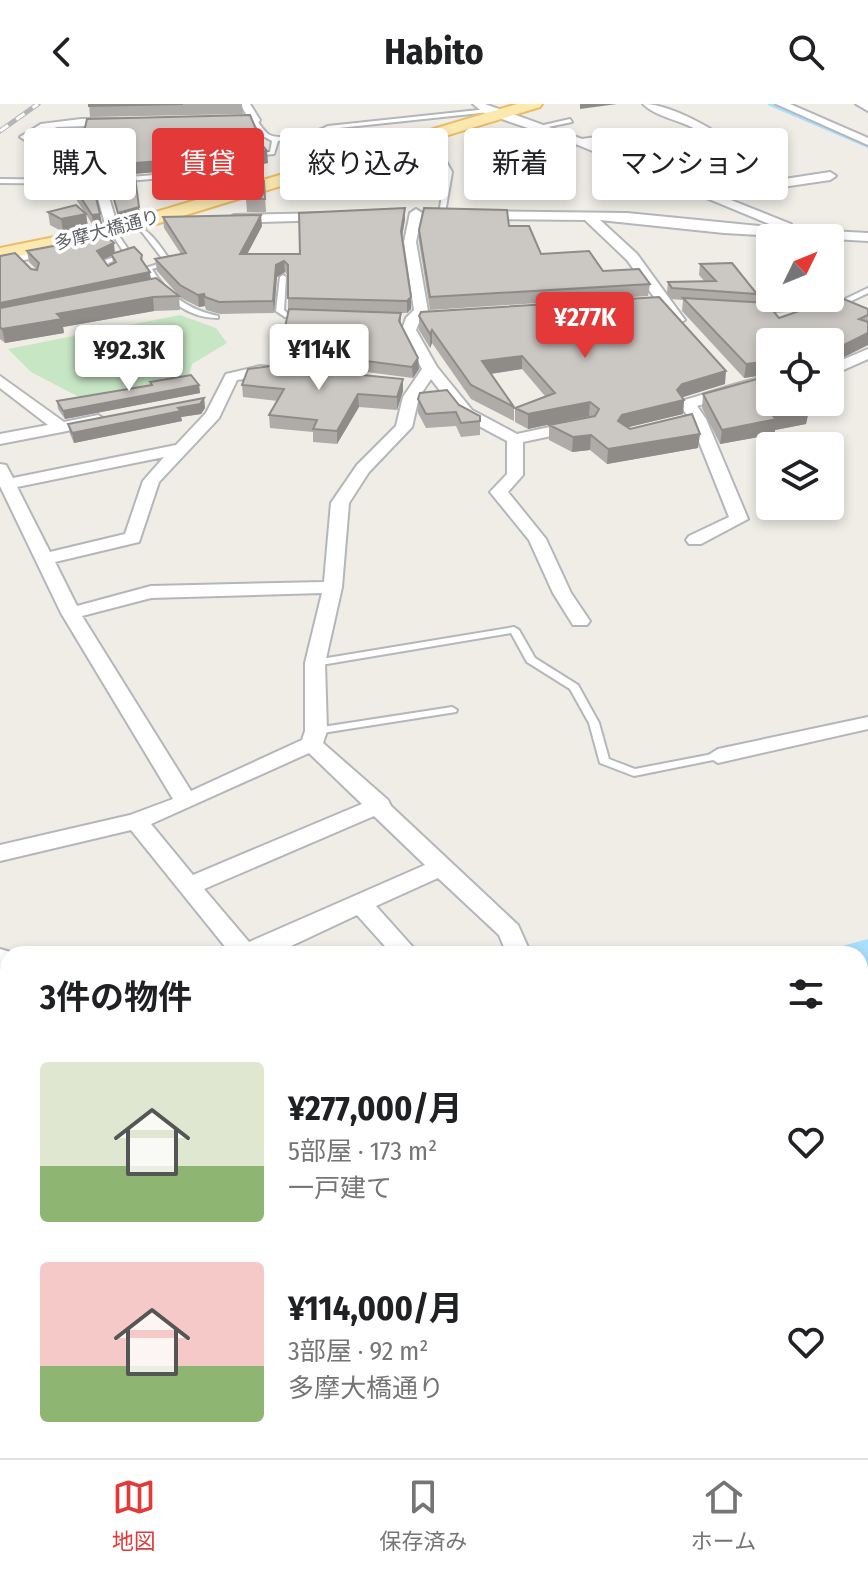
<!DOCTYPE html>
<html lang="ja">
<head>
<meta charset="utf-8">
<style>
	body { margin:0; font-family:"Fira Sans Condensed","Noto Sans JP",sans-serif; background:#f2f2f2; color:#202124; height:100vh; display:flex; flex-direction:column; font-size:30px; white-space:nowrap }
	* { box-sizing:border-box; margin:0 }
	p { font-size:26px; color:#757577 }
	.icon { flex:none; width:44px; height:44px; fill:none; stroke:currentColor; stroke-width:2; stroke-linecap:round; stroke-linejoin:round }
	.map { position:relative; flex:1; overflow:hidden }
	.panel { position:absolute; left:0px; top:842px; width:868px; height:512px; display:flex; flex-direction:column; background:#fff; border-radius:24px 24px 0 0; box-shadow:0 4px 12px #0003 }
	.panel>* { flex:none }
	.guide { position:absolute; left:24px; top:24px; width:820px; height:72px; display:flex; gap:16px }
	.needle { width:52px; rotate:47deg }
	.fabs { position:absolute; left:756px; top:120px; display:grid; gap:16px }
	.fabs a { display:grid; place-items:center; width:88px; height:88px; border-radius:8px; background:#fff; box-shadow:0 4px 12px #0003; font-size:40px }
	.price { position:absolute; translate:-50% -68px; padding:0 18px; border-radius:8px; background:#fff; color:#222; font-size:26px; line-height:52px; filter:drop-shadow(0 2px 4px #0008) }
	.price::after { content:''; position:absolute; left:50%; top:48px; width:24px; height:18px; margin-left:-12px; background:inherit; clip-path:polygon(0 0,100% 0,50% 100%) }
	.price.current { background:#e33939; color:#fff }
	ul { padding:0; list-style:none }
	li { display:flex; align-items:center; gap:24px; height:200px; padding:0 40px }
	li span { display:grid; place-items:center; flex:none; width:224px; height:160px; border-radius:8px; color:#555 }
	li>.icon { margin-inline-start:auto }
	span .icon { width:96px; height:96px; fill:#fffc; stroke-width:1 }
	li b { font-size:34px }
	h2 { display:flex; justify-content:space-between; align-items:center; height:96px; padding:0 40px; font-size:34px }
	.chip { padding:0 28px; border-radius:8px; background:#fff; box-shadow:0 4px 12px #0003; font-size:28px; line-height:72px }
	.chip.current { background:#e33939; color:#fff }
	header { display:flex; justify-content:space-between; align-items:center; height:104px; padding:0 40px; background:#fff; font-size:36px; font-weight:700 }
	.menu { display:flex; justify-content:space-around; align-items:center; height:112px; border-top:2px solid #e0e0e0; background:#fff; font-size:22px; color:#757577 }
	.menu a { display:grid; justify-items:center; gap:4px }
	.menu .current { color:#e33939 }
	.map>svg:first-child { display:block }
	.green { fill:#c7e6c4 }
	.lines { fill:none; stroke-linecap:round; stroke-linejoin:round }
	.stream-far1 { stroke:#aadefc; stroke-width:4 }
	.stream { stroke:#aadefc; stroke-width:9 }
	.river { fill:#aadefc; fill-rule:evenodd }
	.lane-casing { stroke:#b3b7ba; stroke-width:4 }
	.street-casing { stroke:#b3b7ba; stroke-width:4 }
	.secondary-casing { stroke:#b2b6ba; stroke-width:4 }
	.primary-casing { stroke:#ecbb63; stroke-width:4 }
	.lane { fill:#fff; fill-rule:evenodd }
	.street { fill:#fff; fill-rule:evenodd }
	.secondary { fill:#fff; fill-rule:evenodd }
	.primary { fill:#fce9af; fill-rule:evenodd }
	.rail-casing { stroke:#b4b5b6; stroke-width:5 }
	.rail { stroke:#fff; stroke-width:3; stroke-dasharray:10; stroke-linecap:butt }
	.wall { fill:#afaba8; fill-rule:evenodd }
	.shaded-wall { fill:#8e8b88 }
	.building { fill:#cbc7c3; stroke:#8e8b88; stroke-width:2 }
	.labels { text-anchor:middle; stroke-width:7; stroke-linejoin:round; paint-order:stroke }
	.far-street-label { font-size:18px; fill:#5e6266; stroke:#fff }
</style>
</head>
<body>
<header><svg class="icon" aria-label="back" viewBox="0 0 24 24"><path d="M15 5l-7 7 7 7"/></svg>Habito<svg class="icon" aria-label="search" viewBox="0 0 24 24"><circle cx="10" cy="10" r="6"/><path d="M15 15l6 6"/></svg></header>
<div class="map">
<svg width="868" height="1354" viewBox="0 0 868 1354">
	<rect width="100%" height="100%" fill="#efede6"/>
	<path class="green" d="M180,211L216,224L227,239L192,260L188,276L83,295L31,268L8,245Z
		M8,1212V1346H251L249,1354H0V1214Z
		M305,1346H731L732,1354H304Z"/>
	<g class="lines">
		<path class="stream-far1" d="M770,0L868,42"/>
		<path class="stream" d="M0,1140L8,1138"/>
		<path class="river" d="M868,835V871L860,873V850H838L842,842Z
			M0,885L8,887V925L0,923Z"/>
		<g class="lane-casing">
			<path id="lane" d="M488,5L490,8L329,25L321,30L278,37L274,50L233,54L235,66L232,68L93,80L0,79V75L93,76L229,65L228,52L270,48L272,37L263,32L252,16L255,14C259,19 263,26 268,30C278,38 317,28 328,22Z
				M570,15L572,18L538,25L535,23Z
				M429,30L432,32L452,68L445,109L442,111L439,109L446,68L426,32Z
				M130,120C150,123 161,144 172,159L152,165C167,191 189,206 218,212V214C185,214 161,191 145,164L165,158L142,128L130,122Z
				M113,125L115,126L132,151L108,159L114,168L111,170L109,169L101,158L102,157L125,150L110,127Z
				M283,171L286,173L284,206L287,209L303,210V212L285,213L276,207L280,173Z
				M868,184V189L845,200L757,209L753,207L757,205L843,196Z
				M514,523L519,526L535,554L578,581L599,619L609,655L635,665L718,649L723,652L718,655L634,672L600,659L589,619L570,585L527,558L511,529L315,562L310,559L315,556Z
				M452,603L457,606L456,608L316,630L311,627L316,624Z"/>
		</g>
		<g class="street-casing">
			<path id="street" d="M240,0H250L260,16L259,18L219,19L218,17L223,14L248,13Z
				M473,0H485L582,35L625,29L697,26C679,15 658,14 643,0C675,0 721,31 750,49V53L734,57L765,78L830,68L836,72L830,76L721,92L791,120L792,125L868,129V137L724,129L600,116L637,150L685,216L678,220L673,219L627,156L585,116L478,115L472,111L478,107L627,109L779,124L578,41L484,9ZM707,32L736,50L718,56L752,80L708,86L594,40L625,35Z
				M776,0H790L868,34V41Z
				M81,15H117L122,18L117,21L57,23L33,33L76,59L106,83L119,127L117,130L107,127L96,87L68,63L20,33L41,20Z
				M416,105L422,109L416,138L428,207L420,216L416,226L437,263L472,306L517,330L578,317L586,322L584,325L523,338V371L508,388L546,435L571,489L590,517L587,521H573L553,489L529,436L490,388L507,370V337L460,312L431,275L419,293L412,323L369,368L349,399L342,483L325,559L327,627L323,639L388,696L391,702L518,821L531,850H507L499,831L438,774L376,802L419,850H392L357,811L274,850H231L131,726L0,757V741L130,711L173,695L61,509L0,382V360L6,361L13,374L176,341L206,309L226,270L260,262L279,264V270L237,276L219,314L159,378L139,438L55,458L77,502L151,482L324,478L331,399L357,361L396,322L403,293L422,265L402,226L406,214L414,206L404,138L410,109ZM164,353L143,377L125,430L50,448L17,383ZM322,489L305,559V627L302,636L191,687L82,512L151,494ZM309,649L362,700L193,771L151,720ZM374,712L425,761L249,838L204,785Z
				M332,109V115L328,116L234,119L228,115L234,111Z
				M55,143L62,147L60,150L0,160V152Z
				M868,245V255L830,272V261Z
				M0,272L64,318L98,311L106,316L98,321L0,340V330L48,321L0,284Z
				M770,272V282C745,286 722,295 697,302L706,315L748,415L701,440H689L686,436L689,432L729,413L690,315L679,300L681,297C712,289 739,277 770,272Z
				M868,613V625L718,659L707,652L718,645Z
				M0,845L17,850H8V865L0,863Z
				M868,901V921L860,922V902Z
				M0,942L8,943V963L0,962Z
				M8,1001V1036L0,1038V1004Z
				M868,1270V1301L864,1302L868,1304V1348L860,1345V1273Z"/>
		</g>
		<g class="secondary-casing">
			<path id="secondary" d="M856,0H868V7Z"/>
		</g>
		<g class="primary-casing">
			<path id="primary" d="M517,0H542L540,3L120,131L0,156V144L109,122Z"/>
		</g>
		<use href="#lane" class="lane"/>
		<use href="#street" class="street"/>
		<use href="#secondary" class="secondary"/>
		<use href="#primary" class="primary"/>
		<g class="rail-casing">
			<path id="rail" d="M0,27L38,0"/>
		</g>
		<use href="#rail" class="rail"/>
	</g>
	<path class="wall" d="M89,0H242L243,10L90,13Z
		M258,30L259,40H257V42L268,59L263,60L264,73L245,78L244,61L237,62L236,49L226,50V62L98,73L81,59L79,49Z
		M56,60L74,66L75,73L100,110L102,120L93,122L86,110L88,123L63,128L50,121L48,108L85,109L68,83L67,73H62L57,66Z
		M264,77L266,108H247L245,83Z
		M405,104V115L402,134L411,205L407,209H401V220L418,254L419,265L413,274L320,262L280,260L279,250L288,206V172L285,168L277,173L274,209L220,210L206,206L205,202L199,203L181,194L157,167L155,155L181,150L164,124L163,113L262,122L247,150H300Z
		M509,122L541,150L650,180L648,192L430,206L419,138V126Z
		M27,147L115,149L142,151L143,158L151,175L179,192L180,206L154,207L63,223L64,229L5,239L0,235V152L31,165L37,166L29,158ZM112,152L113,160L108,162L103,155Z
		M700,160L757,190L756,199L779,214L868,205V241L830,260L770,238V270L744,274L682,207L683,196L671,195L667,189L668,178H705L699,171Z
		M419,212L725,280L683,293L684,296L683,310L628,323L698,344L607,360L590,346L572,348L549,336V321L589,312L528,325L515,318V304L545,292L522,265L491,270L514,303V317L471,295L432,239L430,244L419,226Z
		M150,278L199,281L200,289L65,315L58,305L57,297L151,282Z
		M242,281L403,287L397,306L359,303L337,340L313,338V328L270,324L269,311L278,297L243,293Z
		M703,290L809,306L806,320L775,326V330L720,340L702,304Z
		M204,294L205,304L201,310L181,313L182,317L74,339L70,330L68,320Z
		M418,295L459,301L480,317V331L461,333L456,322L426,324L418,309Z"/>
	<path class="shaded-wall" d="M580,0H617L580,5Z
		M257,36V46L226,50V62L98,73L96,62L225,40Z
		M262,47H267L268,59L262,60Z
		M243,48L244,61L237,62L236,49Z
		M263,60L264,73L245,78L244,65Z
		M139,103L140,110L119,116L118,109Z
		M405,104V115L401,138V127Z
		M86,110L88,123L63,128L61,115Z
		M100,110L102,120L93,122L92,111Z
		M261,111L262,122L241,162L240,150Z
		M114,139L115,150L98,158L97,147Z
		M284,157L285,168L277,173L274,209L273,197L276,161Z
		M150,168L151,179L0,210V199Z
		M204,190L205,202L199,203L198,191Z
		M153,193L154,207L63,223L64,229L5,239L2,225L57,210Z
		M411,193V205L407,209V197Z
		M432,226V239L430,244V230Z
		M868,229V241L830,260V248Z
		M522,252V265L482,271V257Z
		M418,254L419,265L413,274L412,263Z
		M770,257V270L744,274L746,260Z
		M726,267L725,280L680,294L684,296L683,310L621,325L618,317L622,311L677,286L682,280Z
		M403,275V287L397,306V293Z
		M199,281L200,289L65,315L63,307Z
		M358,290L359,303L337,340V327Z
		M204,294L205,304L201,310L181,313L182,317L74,339L72,329L178,304Z
		M590,298L589,312L528,325V310Z
		M809,306L806,320L775,326V330L720,340L722,326L774,313Z
		M700,330L698,344L607,360L608,345Z
		M591,331L590,346L572,348L573,333Z"/>
	<path class="building" d="M89,0H183L89,2Z
		M250,11L258,30H252L257,36L225,40V52L96,62L79,49L87,15Z
		M263,42L267,47H262L263,60L244,65L243,48L236,49V44Z
		M65,59L74,66H61L56,60Z
		M67,72L85,73L92,78L100,110L92,111Z
		M135,73L139,103L118,109L108,75Z
		M264,77L265,95H246L245,83Z
		M76,101L86,110L61,115L48,108Z
		M405,104L401,127L411,193L407,197L288,194V161L284,157L276,161L273,197L219,198L205,193L204,190L198,191L180,181L155,155L186,149L163,113L261,111L240,150H300L299,109Z
		M424,104L507,106L509,122H529L541,150L589,147L603,167L639,165L650,180L430,193L419,126Z
		M102,128L114,139L97,147L108,162L116,158L111,150L134,143L142,151L141,155L150,168L0,199V152L15,149L31,165L37,166L39,159L27,147L85,136Z
		M732,159L757,190L672,184L668,178L716,177L700,160Z
		M156,174L179,192L153,193L57,210L62,215L2,225L0,223V204Z
		M659,193L726,267L682,280L677,286L684,296L622,311L618,317L630,325L692,310L700,330L608,345L591,331L573,333L549,321L595,312L599,305L590,298L528,310L515,304L555,289L522,252L482,257L514,303L471,281L432,226L430,230L419,212L421,208Z
		M839,193L868,205V211L859,215L868,218V229L830,248V238H770V257L746,260L683,194L767,199L779,214Z
		M289,205L401,209L399,217L418,254L412,263L320,251L279,250Z
		M271,262L403,275L397,293L358,290L337,327L313,325L317,316L269,311L284,285L242,281L248,265Z
		M191,271L199,281L63,307L57,297L152,281L150,278Z
		M768,272L770,274V298H799L809,306L774,313L777,315L722,326L703,290Z
		M447,286L459,301L480,312V317L461,319L456,308L426,310L418,295L420,289Z
		M204,294L200,300L178,304L181,307L72,329L68,320Z"/>
	<g class="labels">
		<g class="far-street-label">
			<text transform="translate(107 126) rotate(-15)" y="6">多摩大橋通り</text>
		</g>
	</g>
</svg>
<div class="fabs">
<a><svg class="needle" viewBox="-14 -14 28 28"><path d="M0-13l5 13h-10z" fill="#e53935"/><path d="M0 13l5-13h-10z" fill="#757577"/></svg></a>
<a><svg class="icon" aria-label="locate" viewBox="0 0 24 24"><circle cx="12" cy="12" r="6"/><path d="M12 2v4M12 18v4M2 12h4M18 12h4"/></svg></a>
<a><svg class="icon" aria-label="layers" viewBox="0 0 24 24"><path d="M12 4l9 5-9 5-9-5zM3 14l9 5 9-5"/></svg></a>
</div>
<b class="price current" style="left:585px;top:256px">¥277K</b>
<b class="price" style="left:319px;top:288px">¥114K</b>
<b class="price" style="left:129px;top:289px">¥92.3K</b>
<div class="guide">
<a class="chip">購入</a>
<a class="chip current">賃貸</a>
<a class="chip">絞り込み</a>
<a class="chip">新着</a>
<a class="chip">マンション</a>
</div>
<section class="panel">
<h2>3件の物件<svg class="icon" aria-label="filters" viewBox="0 0 24 24"><path d="M4 7h16M4 17h16"/><circle cx="9" cy="7" r="2"/><circle cx="15" cy="17" r="2"/></svg></h2>
<ul>
<li><span style="background:linear-gradient(#dfe7d0 65%,#8fb573 0)"><svg class="icon" aria-label="home" viewBox="0 0 24 24"><path d="M3 11l9-7 9 7M6 9v11h12V9"/></svg></span><div><b>¥277,000/月</b><p>5部屋 · 173 m²</p><p>一戸建て</p></div><svg class="icon" aria-label="heart" viewBox="0 0 24 24"><path d="M12 20l-8-8c-3-5 5-10 8-4 3-6 11-1 8 4z"/></svg></li>
<li><span style="background:linear-gradient(#f6c9c9 65%,#8fb573 0)"><svg class="icon" aria-label="home" viewBox="0 0 24 24"><path d="M3 11l9-7 9 7M6 9v11h12V9"/></svg></span><div><b>¥114,000/月</b><p>3部屋 · 92 m²</p><p>多摩大橋通り</p></div><svg class="icon" aria-label="heart" viewBox="0 0 24 24"><path d="M12 20l-8-8c-3-5 5-10 8-4 3-6 11-1 8 4z"/></svg></li>
</ul>
</section>
</div>
<nav class="menu">
<a class="current"><svg class="icon" aria-label="map" viewBox="0 0 24 24"><path d="M3 6l6-2 6 2 6-2v14l-6 2-6-2-6 2zM9 4v14M15 6v14"/></svg>地図</a>
<a><svg class="icon" aria-label="saved" viewBox="0 0 24 24"><path d="M7 4h10v16l-5-4-5 4z"/></svg>保存済み</a>
<a><svg class="icon" aria-label="home" viewBox="0 0 24 24"><path d="M3 11l9-7 9 7M6 9v11h12V9"/></svg>ホーム</a>
</nav>
</body>
</html>
